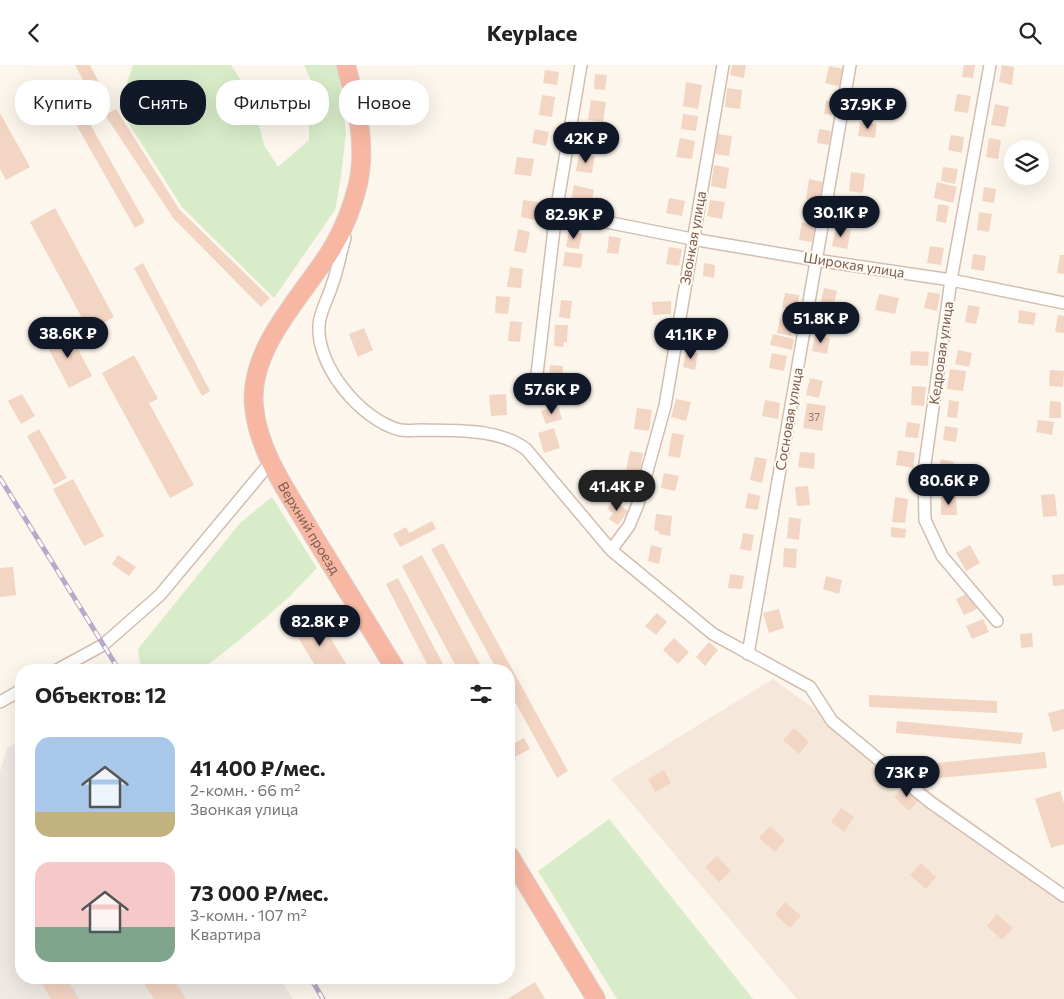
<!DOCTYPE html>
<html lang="ru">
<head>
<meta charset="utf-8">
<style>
	body { margin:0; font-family:Commissioner,sans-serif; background:#f2f2f2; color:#222; height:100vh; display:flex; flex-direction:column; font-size:19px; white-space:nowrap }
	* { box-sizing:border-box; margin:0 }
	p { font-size:16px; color:#767676 }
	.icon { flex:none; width:28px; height:28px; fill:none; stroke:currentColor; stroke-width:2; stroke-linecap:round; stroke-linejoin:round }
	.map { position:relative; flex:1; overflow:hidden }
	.details { position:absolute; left:15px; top:599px; width:500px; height:320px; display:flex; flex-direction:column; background:#fff; border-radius:20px; box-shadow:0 5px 20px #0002 }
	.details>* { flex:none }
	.guide { position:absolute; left:15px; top:15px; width:500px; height:45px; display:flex; gap:10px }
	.buttons { position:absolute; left:1004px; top:75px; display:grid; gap:10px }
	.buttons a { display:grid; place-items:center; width:45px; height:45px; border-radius:50%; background:#fff; box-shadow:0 5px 20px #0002; font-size:25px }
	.price { position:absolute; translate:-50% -42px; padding:0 11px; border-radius:18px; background:#111827; color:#fff; font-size:16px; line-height:32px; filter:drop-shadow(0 1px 2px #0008) }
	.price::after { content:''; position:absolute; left:50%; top:30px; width:15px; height:11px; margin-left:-8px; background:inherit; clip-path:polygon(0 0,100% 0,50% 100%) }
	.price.selected { background:#222; color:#fff }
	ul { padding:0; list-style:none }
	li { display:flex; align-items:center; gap:15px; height:125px; padding:0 20px }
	li span { display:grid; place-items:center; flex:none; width:140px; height:100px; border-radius:15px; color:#555 }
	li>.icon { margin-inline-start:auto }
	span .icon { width:60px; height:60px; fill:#fffc; stroke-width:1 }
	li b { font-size:21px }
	h2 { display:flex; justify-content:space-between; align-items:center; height:60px; padding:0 20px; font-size:21px }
	.pill { padding:0 18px; border-radius:20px; background:#fff; box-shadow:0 5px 20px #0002; font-size:18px; line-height:45px }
	.pill.selected { background:#111827; color:#fff }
	header { display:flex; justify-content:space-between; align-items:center; height:65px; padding:0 20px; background:#fff; font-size:22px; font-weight:700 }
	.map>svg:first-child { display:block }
	.residential { fill:#f5e8da }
	.industrial { fill:#efe9e4 }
	.green { fill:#d8ecc9 }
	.building { fill:#f3d5c3 }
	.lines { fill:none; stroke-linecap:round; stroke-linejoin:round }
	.minor-casing { stroke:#d1beb0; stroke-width:14 }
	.highway-casing { stroke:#dad1cd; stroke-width:20 }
	.minor { stroke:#fff; stroke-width:11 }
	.highway { stroke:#f7b7a3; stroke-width:18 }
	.rail-casing { stroke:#b9a8c9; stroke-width:5 }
	.rail { stroke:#fffaf3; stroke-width:3; stroke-dasharray:9; stroke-linecap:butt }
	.labels { text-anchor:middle; stroke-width:4; stroke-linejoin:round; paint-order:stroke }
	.number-label { font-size:11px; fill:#987a6a }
	.street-label { font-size:14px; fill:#7a5c4d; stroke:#fffaf3 }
</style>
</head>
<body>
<header><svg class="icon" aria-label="back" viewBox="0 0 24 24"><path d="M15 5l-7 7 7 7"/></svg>Keyplace<svg class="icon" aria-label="search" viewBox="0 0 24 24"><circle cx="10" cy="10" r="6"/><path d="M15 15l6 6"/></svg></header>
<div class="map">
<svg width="1064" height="934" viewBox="0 0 1064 934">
	<rect width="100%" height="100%" fill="#fdf6ec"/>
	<path class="residential" d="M773,614L1064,823V934H797L611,714Z"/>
	<path class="industrial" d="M21,675V912L279,913L293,934H0V707L7,683Z"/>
	<path class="green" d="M133,0H231L252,33L264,80L278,102L309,75V53L319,33L304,0H335L339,10L346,68L341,112L335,145L274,233L182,142L119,43Z
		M272,432L317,503L288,533L242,573L201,605H141L138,584L240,458Z
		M609,754L753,934H617L538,806Z"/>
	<path class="building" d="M75,0H90L109,37L98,43Z
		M732,0H746L744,13L730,10Z
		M964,0H975L973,13L962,12Z
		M1002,0L1014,2L1012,20L999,17Z
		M829,1L844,4L841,22L825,18Z
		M545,5L559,7L557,20L543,18Z
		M595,9L607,10L605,25L594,24Z
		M686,17L702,20L698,44L683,41Z
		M727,23L742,25L740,44L725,42Z
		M866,25L880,26L878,42L864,40Z
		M72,27L145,157L135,163L61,33Z
		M957,29L971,31L968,48L954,46Z
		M542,30L555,32L552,52L539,50Z
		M591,35L606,37L603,57L588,55Z
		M826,36L836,37L834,50L824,49Z
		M995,39L1009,42L1005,62L991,60Z
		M116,44L179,144L270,233L261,242L174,154L105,50Z
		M0,48L30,102L6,115L0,104Z
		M683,49L698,51L696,66L681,64Z
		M860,57L877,59L875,73L858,71Z
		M535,64L549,67L546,81L532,78Z
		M819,64L831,66L829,80L817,78Z
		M718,69L732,71L729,91L715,89Z
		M583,70L597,73L594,88L581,86Z
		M951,70L964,72L962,88L948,85Z
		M680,73L695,76L692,94L676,92Z
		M989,73L1001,75L998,94L986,92Z
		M579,89L595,91L592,108L576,106Z
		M517,92L534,94L531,111L514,109Z
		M714,100L729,103L726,124L711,121Z
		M943,102L958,104L955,119L941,116Z
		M851,107L865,109L863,128L849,126Z
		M809,114L823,117L819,136L806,134Z
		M937,117L957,122L953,138L934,133Z
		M574,120L594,125L591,141L571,136Z
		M984,122L996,124L994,138L982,136Z
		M669,133L685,136L682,151L666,148Z
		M523,135L538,137L535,155L521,152Z
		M710,135L725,137L722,154L707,151Z
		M938,139L949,141L946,158L936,156Z
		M55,143L114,252L89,266L30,157Z
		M979,147L992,149L989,167L977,165Z
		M802,157L815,160L812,177L799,175Z
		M836,162L851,165L847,184L832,181Z
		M518,164L530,167L526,188L514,186Z
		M569,166L582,168L579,184L566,182Z
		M609,171L621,173L618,189L607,188Z
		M930,181L944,183L941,200L927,198Z
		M669,182L682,184L679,201L666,199Z
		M565,187L583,189L581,203L563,201Z
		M973,189L986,191L984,206L971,204Z
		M1060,190H1064V209L1057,208Z
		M143,198L210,326L202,331L134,203Z
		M704,198L715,200L714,213L703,211Z
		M510,202L523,204L521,223L507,222Z
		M824,223L837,226L832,247L819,244Z
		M928,227L940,229L937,246L924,243Z
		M785,228L799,230L797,246L782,243Z
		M879,229L899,233L895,249L875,245Z
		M496,231L510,232L508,249L495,248Z
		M561,235L572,236L570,254L559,252Z
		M671,236V249L653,250L652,237Z
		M968,240L980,242L976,259L965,257Z
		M1019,245L1036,248L1034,260L1018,258Z
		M1058,250L1064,251V268L1055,267Z
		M780,254L794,257L791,271L777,268Z
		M510,256L522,257L520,277L508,276Z
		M555,260H568L567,277H564L563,282L554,281Z
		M364,263L373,285L358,292L349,269Z
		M68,265L92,311L69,323L45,277Z
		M773,269L794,274L792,285L770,280Z
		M815,270L830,273L827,289L812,286Z
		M958,285L972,288L969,302L955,299Z
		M686,286L698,288L695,305L683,302Z
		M911,286L929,287L928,301L910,300Z
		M772,288L787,291L784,306L769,303Z
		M134,290L158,334L149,338L194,420L170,433L102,308Z
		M550,300L563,301L562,317L549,316Z
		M950,304L966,306L963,326L947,324Z
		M1050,305L1064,306L1063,322L1049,321Z
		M810,313L823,316L819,333L806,330Z
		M541,320L559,321V335L540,334Z
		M912,321L926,322L924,341L911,340Z
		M22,329L35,351L21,359L8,336Z
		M506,329L507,350L491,351L489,330Z
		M676,334L691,337L686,356L671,352Z
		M765,335L780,338L778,354L762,351Z
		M949,335L959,337L957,353L947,352Z
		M1050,336L1061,337V353H1049Z
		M807,338L826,341L822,366L803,363Z
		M558,341L562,354L546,359L541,346Z
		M637,343L652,345L649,366L634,364Z
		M1038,355L1054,357L1052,370L1036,367Z
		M907,357L920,359L918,373L905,372Z
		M945,361L958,363L956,377L943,375Z
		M554,363L560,383L544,388L538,368Z
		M39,364L67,413L54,420L27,371Z
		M672,368L684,370L680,393L668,391Z
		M898,385L915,388L913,403L896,400Z
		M630,386L643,388L640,407L626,405Z
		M800,387L815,388L814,404L798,402Z
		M755,392L767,394L762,418L750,415Z
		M941,394L954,397L952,412L938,410Z
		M664,408L679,411L675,426L661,423Z
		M73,414L104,471L84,481L53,424Z
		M808,421L810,440L797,441L795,422Z
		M748,428L760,431L758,445L745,443Z
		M1055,429L1057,451L1043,452L1041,430Z
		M941,431H956L957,450H941Z
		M895,432L908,434L905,458L892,457Z
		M614,435L628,446L618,460L609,454L613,448L607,444Z
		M656,449L672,451L670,471L659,469V466L654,465Z
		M789,452L801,454L799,475L787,473Z
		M432,456L436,464L400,482L393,469L406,462L409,468Z
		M891,462L906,464L905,473L891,472Z
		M743,468L754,470L751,486L740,484Z
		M443,478L568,706L557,713L509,626V605H497L431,484Z
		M651,480L662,483L659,499L648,496Z
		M970,480L980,498L966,506L956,488Z
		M784,483L797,484L796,503L783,502Z
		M118,490L136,502L129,511L112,499Z
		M422,490L483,605H458L402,501Z
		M13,502L16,530L0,532V503Z
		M730,509L744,511L742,524L728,523Z
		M1064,509V520L1053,521L1052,510Z
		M826,511L842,515L839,529L823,524Z
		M398,513L446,605H430L386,519Z
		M969,528L977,544L964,550L956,534Z
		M779,544L784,563L769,568L763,548Z
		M657,548L667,557L656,570L645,561Z
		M317,551L350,605H318L294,566Z
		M983,554L989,567L972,574L966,561Z
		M1032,568L1033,582L1021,583L1020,569Z
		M674,573L689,587L678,599L663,585Z
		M709,577L718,585L705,601L696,592Z
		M869,630L997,636V648L869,642Z
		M1064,644V664L1053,667L1048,648Z
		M897,656L1023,668L1021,679L896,668Z
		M794,663L809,677L799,689L783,675Z
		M524,673L530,684L509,695V681Z
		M1045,687L1047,703L938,713L937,698Z
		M664,705L671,718L655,727L648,714Z
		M905,720L920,734L909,746L894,732Z
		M1060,726L1064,738V779L1051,783L1035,734Z
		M841,743L854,752L844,767L831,757Z
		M770,761L785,775L775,787L759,773Z
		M717,791L731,806L719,817L705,802Z
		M921,798L936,812L926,824L910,810Z
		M785,837L801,851L790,863L775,849Z
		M997,849L1013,863L1002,875L987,861Z
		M38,912H66L79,934H51Z
		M140,912H173L186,934H154Z
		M535,917L545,934H507Z"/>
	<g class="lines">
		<g class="minor-casing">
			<path id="minor" d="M990,0L951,215L924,406L925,455L942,491L997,556
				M556,147L692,174L816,195L951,215L1064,238
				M345,173C340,189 338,205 332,220C328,234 320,246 319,260C316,301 361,355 400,365C407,366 416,365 423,365C456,366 498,363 526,384L611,485L713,569L810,622L832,656L930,737L1064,831
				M537,309L556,147L581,0
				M611,485L629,461L638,439L665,341L723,0
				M748,589L850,0
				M57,605L103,580L160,530L270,398
				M0,637L21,625"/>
		</g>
		<g class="highway-casing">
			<g id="highway">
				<path id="s1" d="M346,0C356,39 367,78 358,119C353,140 344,163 333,182C305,229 248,282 254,341C258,388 290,430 313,470C341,515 368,560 396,605"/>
				<path d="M509,790L596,934"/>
			</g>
		</g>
		<use href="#minor" class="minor"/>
		<use href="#highway" class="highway"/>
		<g class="rail-casing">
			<path id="rail" d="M0,413L119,605
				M310,912L323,934"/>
		</g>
		<use href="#rail" class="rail"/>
	</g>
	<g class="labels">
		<g class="number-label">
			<text x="814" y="356">37</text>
		</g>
		<g class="street-label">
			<text transform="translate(693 173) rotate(-80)" y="5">Звонкая улица</text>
			<text transform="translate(854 200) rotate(9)" y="5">Широкая улица</text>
			<text transform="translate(941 288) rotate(-82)" y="5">Кедровая улица</text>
			<text transform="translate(789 354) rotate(-80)" y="5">Сосновая улица</text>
			<text dy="5" stroke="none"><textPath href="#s1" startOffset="505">Верхний проезд</textPath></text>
		</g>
	</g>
</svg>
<div class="buttons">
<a><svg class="icon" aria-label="layers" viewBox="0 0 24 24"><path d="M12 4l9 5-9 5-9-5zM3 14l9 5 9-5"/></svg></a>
</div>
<b class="price" style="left:868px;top:65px">37.9K ₽</b>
<b class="price" style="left:586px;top:99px">42K ₽</b>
<b class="price" style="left:841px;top:173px">30.1K ₽</b>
<b class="price" style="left:574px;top:175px">82.9K ₽</b>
<b class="price" style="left:821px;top:279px">51.8K ₽</b>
<b class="price" style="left:68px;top:294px">38.6K ₽</b>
<b class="price" style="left:691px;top:295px">41.1K ₽</b>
<b class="price" style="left:552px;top:350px">57.6K ₽</b>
<b class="price" style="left:949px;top:441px">80.6K ₽</b>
<b class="price selected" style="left:617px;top:447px">41.4K ₽</b>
<b class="price" style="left:320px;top:582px">82.8K ₽</b>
<b class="price" style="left:907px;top:733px">73K ₽</b>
<div class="guide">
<a class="pill">Купить</a>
<a class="pill selected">Снять</a>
<a class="pill">Фильтры</a>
<a class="pill">Новое</a>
</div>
<section class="details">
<h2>Объектов: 12<svg class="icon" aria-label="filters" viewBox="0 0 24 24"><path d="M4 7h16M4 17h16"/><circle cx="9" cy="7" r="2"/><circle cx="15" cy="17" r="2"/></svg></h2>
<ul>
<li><span style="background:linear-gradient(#a9c7e8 75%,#c2b280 0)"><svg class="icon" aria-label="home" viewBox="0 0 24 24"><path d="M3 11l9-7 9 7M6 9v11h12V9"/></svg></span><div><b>41 400 ₽/мес.</b><p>2-комн. · 66 m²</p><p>Звонкая улица</p></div></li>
<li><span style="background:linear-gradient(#f6c9c9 65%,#7fa58c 0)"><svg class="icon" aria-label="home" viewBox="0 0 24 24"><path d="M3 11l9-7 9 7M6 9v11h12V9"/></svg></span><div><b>73 000 ₽/мес.</b><p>3-комн. · 107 m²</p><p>Квартира</p></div></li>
</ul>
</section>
</div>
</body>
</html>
